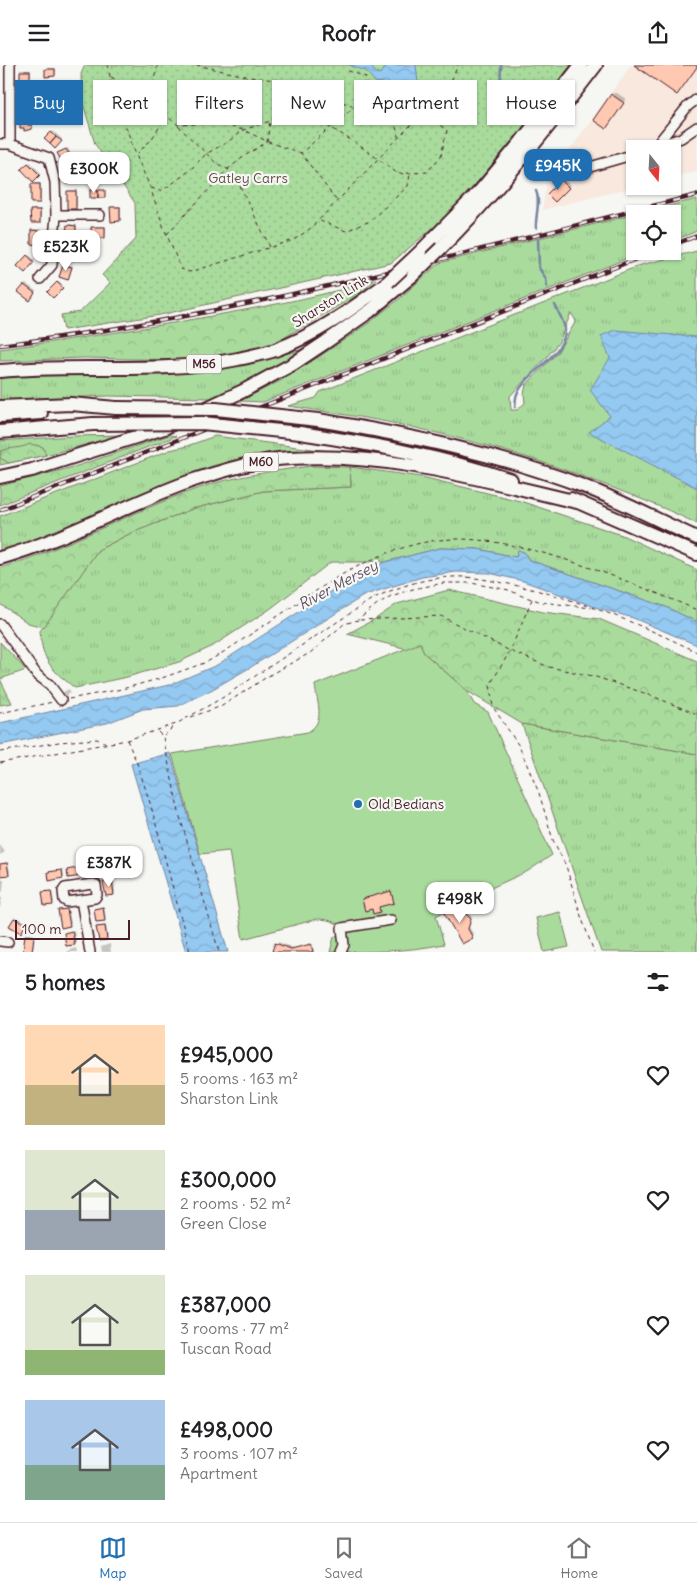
<!DOCTYPE html>
<html lang="en">
<head>
<meta charset="utf-8">
<style>
	body { margin:0; font-family:Delius,sans-serif; background:#f6f6f6; color:#202124; height:100vh; display:flex; flex-direction:column; font-size:19px; white-space:nowrap }
	* { box-sizing:border-box; margin:0 }
	p { font-size:16px; color:#757577 }
	.icon { flex:none; width:28px; height:28px; fill:none; stroke:currentColor; stroke-width:2; stroke-linecap:round; stroke-linejoin:round }
	.map { position:relative; height:887px; overflow:hidden }
	.details { display:flex; flex-direction:column; background:#fff; flex:1 }
	.details>* { flex:none }
	.hud { position:absolute; left:15px; top:15px; width:668px; height:45px; display:flex; gap:10px }
	.needle { width:32px; rotate:162deg }
	.fabs { position:absolute; left:626px; top:75px; display:grid; gap:10px }
	.fabs a { display:grid; place-items:center; width:55px; height:55px; border-radius:0px; background:#fff; box-shadow:0 1px 4px #0004; font-size:25px }
	.scale { position:absolute; left:15px; bottom:12px; width:115px; box-sizing:border-box; padding-left:5px; border:2px solid #4a1f2b; border-top:0; font-size:14px; line-height:18px; white-space:nowrap; color:#4a1f2b; -webkit-text-stroke:4px #f6f6f2; paint-order:stroke }
	.price { position:absolute; translate:-50% -42px; padding:0 11px; border-radius:10px; background:#fff; color:#222; font-size:16px; line-height:32px; filter:drop-shadow(0 1px 2px #0008) }
	.price::after { content:''; position:absolute; left:50%; top:30px; width:15px; height:11px; margin-left:-8px; background:inherit; clip-path:polygon(0 0,100% 0,50% 100%) }
	.price.on { background:#1f6fb2; color:#fff }
	ul { padding:0; list-style:none }
	li { display:flex; align-items:center; gap:15px; height:125px; padding:0 25px }
	li span { display:grid; place-items:center; flex:none; width:140px; height:100px; border-radius:0px; color:#555 }
	li>.icon { margin-inline-start:auto }
	span .icon { width:60px; height:60px; fill:#fffc; stroke-width:1 }
	li b { font-size:21px }
	h2 { display:flex; justify-content:space-between; align-items:center; height:60px; padding:0 25px; font-size:21px }
	.tag { padding:0 18px; border-radius:0px; background:#fff; box-shadow:0 1px 4px #0004; font-size:18px; line-height:45px }
	.tag.on { background:#1f6fb2; color:#fff }
	header { display:flex; justify-content:space-between; align-items:center; height:65px; padding:0 25px; background:#fff; font-size:22px; font-weight:800 }
	.menu { display:flex; justify-content:space-around; align-items:center; height:70px; border-top:1px solid #e0e0e0; background:#fff; font-size:14px; color:#757577 }
	.menu a { display:grid; justify-items:center; gap:2px }
	.menu .on { color:#1f6fb2 }
	.map>svg:first-child { display:block }
	.built { fill:#f8e8de }
	.grass { fill:url(#grass-tufts); stroke:#7a7d64; fill-rule:evenodd }
	.forest { fill:url(#forest-crowns); stroke:#7a7d64 }
	.park { fill:url(#park-dots); stroke:#7a7d64 }
	.pitch { fill:#a9db9d; stroke:#7a7d64 }
	.water { fill:url(#water-waves); stroke:#7685a2 }
	.shadow { fill:#0003 }
	.lines { fill:none; stroke-linecap:round; stroke-linejoin:round }
	.stream { stroke:#7685a2; stroke-width:2.5 }
	.building { fill:#fec8b1; stroke:#4a1f2b }
	.minor-casing { stroke:#4a1f2b; stroke-width:12 }
	.highway-casing { stroke:#4a1f2b; stroke-width:16 }
	.path { stroke:#4a1f2b; stroke-width:1; stroke-dasharray:4 4; stroke-linecap:butt }
	.minor { stroke:#f6f6f2; stroke-width:9 }
	.highway { stroke:#f6f6f2; stroke-width:12 }
	.rail-casing { stroke:#4a1f2b; stroke-width:4.5 }
	.rail { stroke:#f6f6f2; stroke-width:2.5; stroke-dasharray:8; stroke-linecap:butt }
	.highway-bridge-casing { stroke:#4a1f2b; stroke-width:16; stroke-linecap:butt }
	.highway-bridge { stroke:#f6f6f2; stroke-width:12 }
	.poi-dot { fill:#1f6fb2; stroke:#f6f6f2; stroke-width:2 }
	.labels { text-anchor:middle; stroke-width:4.5; stroke-linejoin:round; paint-order:stroke }
	.shield { fill:#f6f6f2; stroke:#7e6067; stroke-width:1 }
	.shield-label { font-size:12px; font-weight:bold; fill:#4a1f2b }
	.park-label { font-size:14px; fill:#624e48; stroke:#f6f6f2 }
	.street-label { font-size:14px; fill:#4a1f2b; stroke:#f6f6f2 }
	.poi-label { font-size:14px; fill:#4a1f2b; stroke:#f6f6f2; text-anchor:start }
	.water-label { font-size:15px; font-style:italic; fill:#605266; stroke:#f6f6f2 }
</style>
</head>
<body>
<header><svg class="icon" aria-label="menu" viewBox="0 0 24 24"><path d="M4 6h16M4 12h16M4 18h16"/></svg>Roofr<svg class="icon" aria-label="share" viewBox="0 0 24 24"><path d="M12 15V3M7 8l5-5 5 5M5 13v7h14v-7"/></svg></header>
<div class="map">
<svg width="697" height="887" viewBox="0 0 697 887">
	<defs>
		<pattern id="grass-tufts" width="24" height="20" patternUnits="userSpaceOnUse" patternTransform="scale(1.25)"><rect width="24" height="20" fill="#a9db9d"/><path d="M3 7l-1-3M5 7V3M7 7l1-3M15 17l-1-3M17 17v-4M19 17l1-3" fill="none" stroke="#93bc87"/></pattern>
		<pattern id="forest-crowns" width="20" height="18" patternUnits="userSpaceOnUse" patternTransform="scale(1.25)"><rect width="20" height="18" fill="#a9db9d"/><path d="M2 6a3 3 0 1 1 6 0M12 15a3 3 0 1 1 6 0" fill="none" stroke="#93bc87"/></pattern>
		<pattern id="park-dots" width="8" height="8" patternUnits="userSpaceOnUse" patternTransform="scale(1.25)"><rect width="8" height="8" fill="#a9db9d"/><path d="M2 2h.1M6 6h.1" fill="none" stroke="#93bc87" stroke-width="1.8" stroke-linecap="round"/></pattern>
		<pattern id="water-waves" width="16" height="10" patternUnits="userSpaceOnUse" patternTransform="scale(1.25)"><rect width="16" height="10" fill="#94c9f1"/><path d="M0 5q4-4 8 0t8 0" fill="none" stroke="#81accf"/></pattern>
	</defs>
	<rect width="100%" height="100%" fill="#f6f6f2"/>
	<filter id="ink" filterUnits="userSpaceOnUse"><feTurbulence type="fractalNoise" baseFrequency=".02" numOctaves="2"/><feDisplacementMap in="SourceGraphic" scale="10" xChannelSelector="R" yChannelSelector="G"/><feConvolveMatrix kernelMatrix="1 2 1 2 8 2 1 2 1" color-interpolation-filters="sRGB"/></filter>
	<g filter="url(#ink)">
		<path class="built" d="M631,0H697V106L673,112L672,84H635V121H637L542,145L547,117Z"/>
		<path class="grass" d="M697,134V166L673,176L672,149H637Z
			M635,149V186H646L263,337L240,336L280,316L323,289L370,257L399,234L439,198Z
			M697,186V459C672,446 646,436 621,426C559,401 494,381 429,366C383,355 335,348 288,341L316,333L320,327L641,200ZM571,248L576,256L557,288L526,320L524,329L525,338L517,345H511L510,331L546,293L559,277Z
			M308,283L247,317L212,333L108,331L0,336V311L252,297Z
			M123,370L46,390L0,400V376L73,371Z
			M215,371L350,389L280,390L0,488V451L170,385L187,381Z
			M350,402L422,412L520,436L622,470L697,505V557L666,542L529,495L524,487L518,486L516,492L478,484L440,483L385,497H331L270,544L213,581L179,597L127,612L75,623C52,605 42,597 40,566L98,485L129,469L192,444L263,426L351,422Z
			M0,577L26,605L0,614L12,638L0,640Z
			M522,659L697,689V887H601Z"/>
		<path class="forest" d="M376,214L359,229L275,278L225,292L181,295L84,293L0,296V284C77,274 153,262 228,248C278,239 328,230 376,214Z
			M169,370L176,371L0,440V421L77,401Z
			M30,379L43,382L46,390L9,398L0,393L1,386C11,382 20,384 30,379Z
			M311,401L350,402L351,422L263,426L192,444L129,469L98,485L44,562L28,558L0,539V503C68,483 131,446 199,423C235,411 273,406 311,401Z
			M449,525L543,547L599,554L697,596V689L522,659L467,626L424,588L347,569L377,553L397,539Z"/>
		<path class="park" d="M85,0H571L505,87L464,132L434,162L391,198L160,250L64,265L61,250L80,247L110,218L102,210L136,174L135,138L95,79L82,35L81,9Z"/>
		<path class="pitch" d="M420,578L424,588L467,626L474,639L488,647L552,790L528,806L465,835L436,851L444,879C406,887 368,887 330,887L334,872L338,870L342,862C334,856 327,854 317,854L243,874L229,786L200,789L172,689L308,667C326,656 317,639 315,620Z
			M560,847L569,882L544,887L536,853Z"/>
		<path class="water" d="M349,0H371L374,6L379,9L383,6L387,0H416L418,18L415,23C408,25 401,29 393,29L383,18L375,17L366,6Z
			M615,265L697,272V423L589,367L610,351L590,325L610,293L601,271Z
			M440,483L478,484L516,492L518,485L524,487L529,495L666,542L697,557V580L633,553L598,543L523,516L489,508L456,507L422,512L365,530L251,602L211,625L178,641L143,644L107,658L0,680V658L169,620L217,600L342,519L385,497Z
			M170,688L228,887H186L131,699Z"/>
		<path class="shadow" d="M48,3H56V9L54,10L47,5Z
			M23,5H31V11L29,12L22,7Z
			M23,16H30V22L29,23L21,18Z
			M49,16H57V21L55,23L48,17Z
			M23,27H30V33L29,35L21,29Z
			M615,27L626,34L608,60L594,55Z
			M58,30L64,32L59,44L52,33L54,32L56,33Z
			M22,56H30V59H33V61L32,63L21,58Z
			M53,66L62,74L55,82L46,74Z
			M68,83L73,93L72,95L61,87Z
			M30,97L41,108L33,115L23,104Z
			M75,103L77,116L75,117L66,106Z
			M563,114L570,120L555,136L548,129Z
			M34,118H41V135L40,137L33,120Z
			M70,125H77V141L76,142L69,126Z
			M113,141H121V154L119,155L112,143Z
			M33,144H41V155L40,157L32,145Z
			M70,159L77,160L76,172L74,174L68,161Z
			M94,161H106V170L104,171L92,163Z
			M34,164H41L40,177L38,178L32,166Z
			M68,178L76,179L75,192L73,193L67,180Z
			M29,190L35,195L25,206L19,201Z
			M65,199L73,201L68,214L64,200Z
			M59,216L63,220L53,231L49,227Z
			M26,219L36,226L30,234L20,227Z
			M69,624L71,628L65,631L63,627Z
			M0,780L5,787L0,790Z
			M8,797L10,807L8,809L0,802V799Z
			M105,797L106,803L104,804L87,802Z
			M82,801L83,808L82,810L68,805Z
			M63,804L64,811L63,812L49,808Z
			M0,814L4,815L3,826L1,828Z
			M114,815L115,827L114,829L105,818Z
			M52,825L54,837L52,839L43,828Z
			M0,832L2,833L0,844Z
			M104,841L106,853L104,855L95,844Z
			M456,841L457,844L461,841L472,852L469,862L474,870L463,877L445,848Z
			M68,843L71,858L69,860L60,846Z
			M16,852L27,857L23,864L11,861Z
			M106,860L108,872L107,874L98,863Z
			M74,865L76,877L74,879L65,868Z
			M28,869L35,870L33,885L32,887L26,871Z
			M278,877L294,883L313,879L314,887H278L276,879Z
			M110,879L111,887H102L101,882Z
			M76,883L77,887H67L69,885Z"/>
		<g class="lines">
			<path class="stream" d="M501,0L500,25L509,42
				M536,163C535,151 541,137 536,126
				M538,174L539,203L546,214L547,222
				M515,342C516,337 515,331 518,327C527,308 566,288 565,265C565,258 558,247 555,240"/>
		</g>
		<path class="building" d="M634,0H697V2L677,30Z
			M45,4H55V11L45,12Z
			M20,6H30V14H20Z
			M20,17H29V24L20,25Z
			M46,17H56V24H46Z
			M20,28H29V36H20Z
			M611,29L624,38L606,64L593,55Z
			M55,31L64,34L59,45L48,39L51,33L54,34Z
			M20,57H28V60H32V64L24,66V63H20Z
			M51,67L56,72L50,79L44,74Z
			M56,72L62,76L55,84L50,79Z
			M66,84L73,96L64,100L57,88Z
			M28,98L40,110L33,117L21,104Z
			M74,104L76,118L67,119L65,105Z
			M561,115L569,123L555,137L547,129Z
			M31,119H40V138H31Z
			M90,125H98V133H90Z
			M98,125H105V133H98Z
			M67,126H76V144H67Z
			M110,142H120V156L111,157Z
			M30,145H40V158H31Z
			M67,160L76,161L75,175L65,174Z
			M91,162H105V173H91Z
			M31,165L39,166V180L31,179Z
			M65,179L75,180L74,195L64,194Z
			M27,190L34,197L25,208L17,201Z
			M63,200L72,202L68,215L59,212Z
			M57,217L63,223L53,233L47,227Z
			M24,220L35,228L30,236L18,227Z
			M7,798L9,810L0,811V799Z
			M103,798L105,805L87,809L85,801Z
			M81,802L82,811L68,813L67,805Z
			M62,805L63,813L49,816L48,807Z
			M112,816L114,830L106,831L103,817Z
			M51,826L53,840L44,841L42,827Z
			M391,826L394,838L379,842L380,847L373,849L372,844L365,846L362,834Z
			M103,842L105,856L96,857L94,844Z
			M454,842L455,844L459,842L471,854L468,864L473,873L462,879L444,848Z
			M67,844L70,861L61,863L58,845Z
			M14,853L26,859L21,868L9,861Z
			M105,861L107,875L99,876L96,862Z
			M72,866L75,880L66,881L64,868Z
			M25,870L34,871L32,887H23Z
			M275,878L291,884L311,879L313,887H274L272,886Z"/>
		<g class="lines">
			<g class="minor-casing">
				<path id="minor" d="M0,79H10L49,93L55,117L56,150L52,200L40,214
					M10,79V0
					M655,82L681,73L697,62
					M654,83L688,41L697,34
					M583,104L635,89
					M56,150H100
					M0,559L37,610L49,619L61,635
					M93,819L96,820L97,830L95,833L67,837L64,835L63,826L65,823Z
					M81,835L90,887
					M0,876L8,877
					M341,887L344,880L342,863L391,855"/>
			</g>
			<g class="highway-casing">
				<path id="highway" d="M441,183C498,126 547,64 596,0
					M420,187L480,126L521,77L581,0
					M0,306C79,298 160,310 238,294C250,291 263,289 275,285C316,270 354,243 388,217
					M0,342L71,339L116,343
					M0,351L41,348
					M318,355C408,370 498,389 583,421C622,436 659,456 697,473
					M0,367L93,359
					M300,368C372,379 443,392 511,415
					M0,412L32,405L164,363L243,326L293,299L326,277L370,246L413,210
					M571,434L697,489
					M0,493C67,474 128,438 194,415C225,405 257,395 290,393C387,387 483,415 577,437"/>
			</g>
			<path class="path" d="M108,0L112,23L136,90L150,122L164,163L181,204L190,207L294,175L311,163L439,31L452,14L458,0
				M196,0L255,13L290,16L310,23L329,33L380,49L397,51L422,48L447,65L441,91L427,107L398,109C370,87 325,55 292,45L271,14
				M111,12L129,22L178,60L219,58L243,65L271,78L301,88
				M148,35L158,0
				M302,47L322,30
				M385,50C394,55 397,62 398,72
				M178,61L216,98L233,107L270,182
				M136,90L151,75L166,52
				M151,123L160,126L169,121L189,106L206,89L229,76L243,65L270,56
				M336,135L301,88L355,41L366,12L346,5
				M320,156L346,166L370,156L408,121L410,109
				M167,169L228,104L246,90L267,77L270,56L291,45
				M532,534L510,586L490,620L493,642L519,681L539,728L553,775L566,801L581,851L594,887
				M360,555L441,551L510,586L549,602L593,611L647,629L697,649
				M69,634L122,624L162,613L207,597L227,585L334,514C371,493 413,474 457,474C490,474 522,482 554,491C603,506 650,525 697,545
				M0,648L53,637
				M191,652L222,641L273,608L310,588L344,559L358,555L376,540L391,531L413,524L444,518H471L509,525L522,531L542,537L591,543
				M158,667L163,672L180,752L219,887
				M164,671L175,660
				M127,675L137,698L151,741L190,887
				M0,687L59,677L97,674L106,678
				M0,698L127,675L176,659L222,633L372,534C397,522 424,513 452,512C470,511 487,515 504,518C571,531 636,557 697,587"/>
			<use href="#minor" class="minor"/>
			<use href="#highway" class="highway"/>
			<g class="rail-casing">
				<path id="rail" d="M672,180L697,171
					M0,280C237,252 466,187 697,130
					M0,445L656,186"/>
			</g>
			<use href="#rail" class="rail"/>
			<g class="highway-bridge-casing">
				<path id="highway-bridge" d="M413,210L441,183
					M388,217L420,187
					M116,343L216,344L318,355
					M93,359L202,358L300,368"/>
			</g>
			<use href="#highway-bridge" class="highway-bridge"/>
		</g>
	</g>
	<circle class="poi-dot" cx="358" cy="739" r="5"/>
	<g class="labels">
		<g class="shield">
			<rect x="186.5" y="289.5" width="35" height="19" rx="4"/>
			<rect x="243.5" y="387.5" width="35" height="19" rx="4"/>
		</g>
		<g class="shield-label">
			<text x="204" y="303">M56</text>
			<text x="261" y="401">M60</text>
		</g>
		<g class="park-label">
			<text x="248" y="118">Gatley Carrs</text>
		</g>
		<g class="street-label">
			<text transform="translate(330 236) rotate(-32)" y="5">Sharston Link</text>
		</g>
		<g class="poi-label">
			<text x="368" y="744">Old Bedians</text>
		</g>
		<g class="water-label">
			<text transform="translate(338 520) rotate(-28)" y="5">River Mersey</text>
		</g>
	</g>
</svg>
<div class="fabs">
<a><svg class="needle" viewBox="-14 -14 28 28"><path d="M0-13l5 13h-10z" fill="#e53935"/><path d="M0 13l5-13h-10z" fill="#757577"/></svg></a>
<a><svg class="icon" aria-label="locate" viewBox="0 0 24 24"><circle cx="12" cy="12" r="6"/><path d="M12 2v4M12 18v4M2 12h4M18 12h4"/></svg></a>
</div>
<div class="scale">100 m</div>
<b class="price on" style="left:558px;top:126px">£945K</b>
<b class="price" style="left:94px;top:129px">£300K</b>
<b class="price" style="left:66px;top:207px">£523K</b>
<b class="price" style="left:109px;top:823px">£387K</b>
<b class="price" style="left:460px;top:859px">£498K</b>
<div class="hud">
<a class="tag on">Buy</a>
<a class="tag">Rent</a>
<a class="tag">Filters</a>
<a class="tag">New</a>
<a class="tag">Apartment</a>
<a class="tag">House</a>
</div>
</div>
<section class="details">
<h2>5 homes<svg class="icon" aria-label="filters" viewBox="0 0 24 24"><path d="M4 7h16M4 17h16"/><circle cx="9" cy="7" r="2"/><circle cx="15" cy="17" r="2"/></svg></h2>
<ul>
<li><span style="background:linear-gradient(#ffd9b3 60%,#c2b280 0)"><svg class="icon" aria-label="home" viewBox="0 0 24 24"><path d="M3 11l9-7 9 7M6 9v11h12V9"/></svg></span><div><b>£945,000</b><p>5 rooms · 163 m²</p><p>Sharston Link</p></div><svg class="icon" aria-label="heart" viewBox="0 0 24 24"><path d="M12 20l-8-8c-3-5 5-10 8-4 3-6 11-1 8 4z"/></svg></li>
<li><span style="background:linear-gradient(#dfe7d0 60%,#9aa5b1 0)"><svg class="icon" aria-label="home" viewBox="0 0 24 24"><path d="M3 11l9-7 9 7M6 9v11h12V9"/></svg></span><div><b>£300,000</b><p>2 rooms · 52 m²</p><p>Green Close</p></div><svg class="icon" aria-label="heart" viewBox="0 0 24 24"><path d="M12 20l-8-8c-3-5 5-10 8-4 3-6 11-1 8 4z"/></svg></li>
<li><span style="background:linear-gradient(#dfe7d0 75%,#8fb573 0)"><svg class="icon" aria-label="home" viewBox="0 0 24 24"><path d="M3 11l9-7 9 7M6 9v11h12V9"/></svg></span><div><b>£387,000</b><p>3 rooms · 77 m²</p><p>Tuscan Road</p></div><svg class="icon" aria-label="heart" viewBox="0 0 24 24"><path d="M12 20l-8-8c-3-5 5-10 8-4 3-6 11-1 8 4z"/></svg></li>
<li><span style="background:linear-gradient(#a9c7e8 65%,#7fa58c 0)"><svg class="icon" aria-label="home" viewBox="0 0 24 24"><path d="M3 11l9-7 9 7M6 9v11h12V9"/></svg></span><div><b>£498,000</b><p>3 rooms · 107 m²</p><p>Apartment</p></div><svg class="icon" aria-label="heart" viewBox="0 0 24 24"><path d="M12 20l-8-8c-3-5 5-10 8-4 3-6 11-1 8 4z"/></svg></li>
</ul>
</section>
<nav class="menu">
<a class="on"><svg class="icon" aria-label="map" viewBox="0 0 24 24"><path d="M3 6l6-2 6 2 6-2v14l-6 2-6-2-6 2zM9 4v14M15 6v14"/></svg>Map</a>
<a><svg class="icon" aria-label="saved" viewBox="0 0 24 24"><path d="M7 4h10v16l-5-4-5 4z"/></svg>Saved</a>
<a><svg class="icon" aria-label="home" viewBox="0 0 24 24"><path d="M3 11l9-7 9 7M6 9v11h12V9"/></svg>Home</a>
</nav>
</body>
</html>
